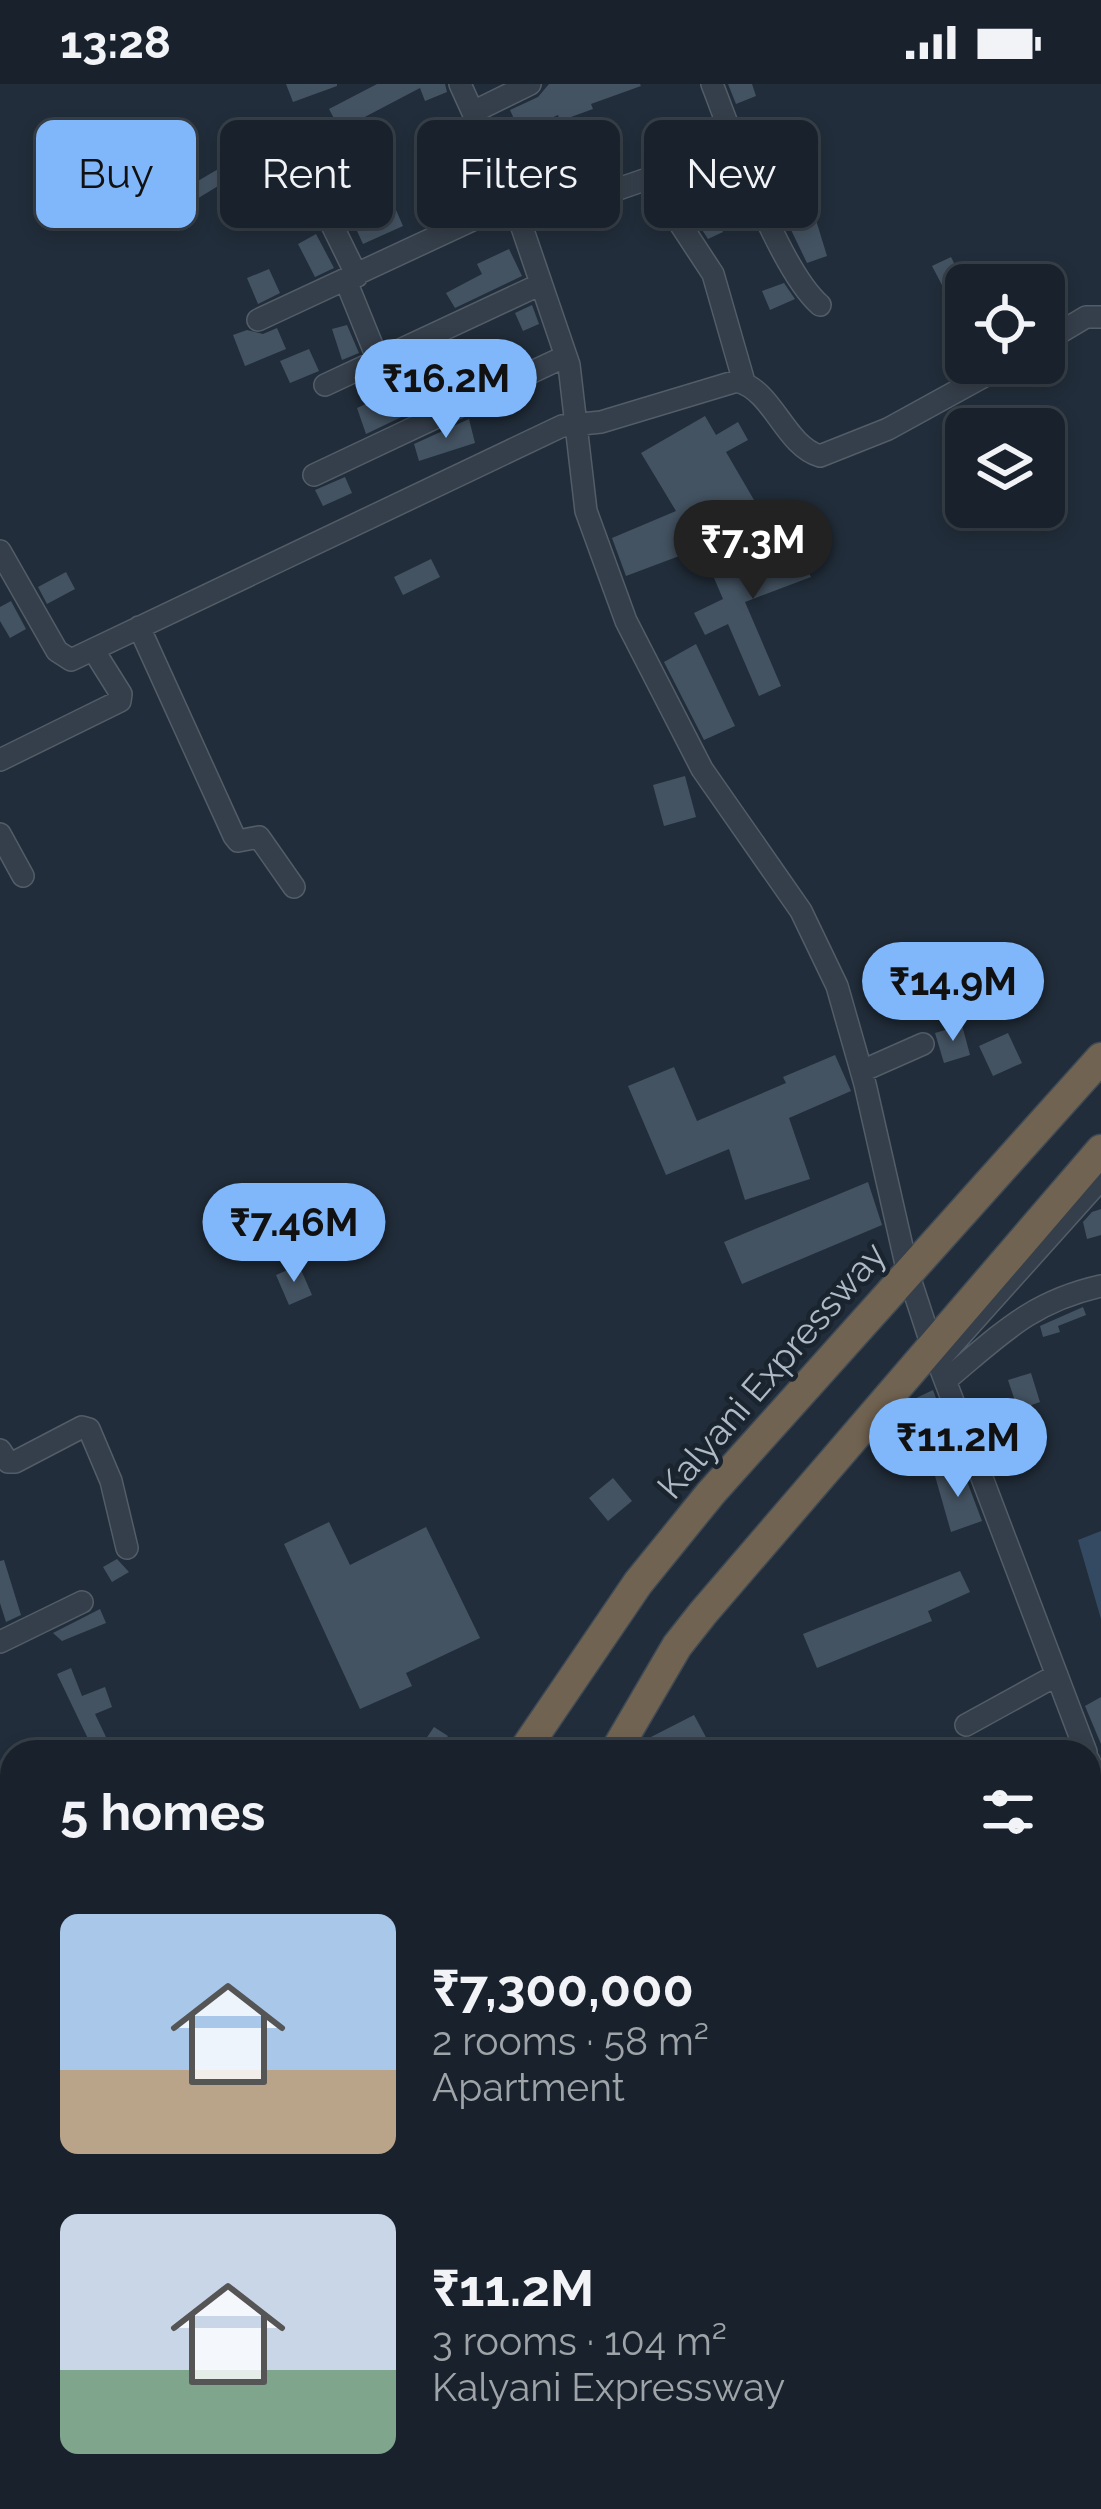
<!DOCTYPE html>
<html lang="en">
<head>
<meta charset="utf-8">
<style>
	body { margin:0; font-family:Raleway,sans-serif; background:#222a34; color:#f1f3f6; height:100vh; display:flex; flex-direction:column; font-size:45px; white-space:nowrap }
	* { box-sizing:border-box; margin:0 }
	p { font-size:39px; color:#9fa4a9 }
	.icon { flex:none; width:66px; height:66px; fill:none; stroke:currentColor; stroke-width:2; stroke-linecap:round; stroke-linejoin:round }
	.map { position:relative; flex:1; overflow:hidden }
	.panel { position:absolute; left:0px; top:1656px; width:1101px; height:771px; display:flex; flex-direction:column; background:#19222c; border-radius:36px 36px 0 0; box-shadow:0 6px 18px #0003,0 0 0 3px #373f48 }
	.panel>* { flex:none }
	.hud { position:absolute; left:36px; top:36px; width:1029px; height:108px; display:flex; gap:24px }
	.tools { position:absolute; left:945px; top:180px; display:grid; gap:24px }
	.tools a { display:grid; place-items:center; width:120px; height:120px; border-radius:18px; background:#19222c; box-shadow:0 6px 18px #0003,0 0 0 3px #373f48; font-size:60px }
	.price { position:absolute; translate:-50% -102px; padding:0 27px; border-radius:42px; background:#80b7fb; color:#111; font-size:39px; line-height:78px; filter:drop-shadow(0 3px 6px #0008) }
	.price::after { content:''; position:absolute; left:50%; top:72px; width:36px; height:27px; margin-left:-18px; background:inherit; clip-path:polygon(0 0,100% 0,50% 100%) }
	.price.on { background:#222; color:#fff }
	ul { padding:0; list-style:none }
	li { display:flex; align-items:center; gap:36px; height:300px; padding:0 60px }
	li span { display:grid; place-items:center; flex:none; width:336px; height:240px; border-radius:18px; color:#555 }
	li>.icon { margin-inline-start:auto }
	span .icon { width:144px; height:144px; fill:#fffc; stroke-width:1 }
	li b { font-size:51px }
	h2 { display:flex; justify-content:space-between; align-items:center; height:144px; padding:0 60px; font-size:51px }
	.chip { padding:0 42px; border-radius:18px; background:#19222c; box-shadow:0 6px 18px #0003,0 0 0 3px #373f48; font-size:42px; line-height:108px }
	.chip.on { background:#80b7fb; color:#111 }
	.status { display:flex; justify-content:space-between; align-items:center; height:84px; padding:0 60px; background:#19222c; direction:ltr }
	.status svg { height:33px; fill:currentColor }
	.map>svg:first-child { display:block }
	.water { fill:#344a62 }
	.building { fill:#445362 }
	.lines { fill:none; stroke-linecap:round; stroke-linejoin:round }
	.minor-casing { stroke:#525d68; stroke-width:24 }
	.highway-casing { stroke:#3f4a55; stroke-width:33 }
	.minor { stroke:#353f4b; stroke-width:21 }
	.highway { stroke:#716351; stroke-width:30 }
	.labels { text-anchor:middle; stroke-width:9; stroke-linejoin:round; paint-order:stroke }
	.street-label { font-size:36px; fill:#afbac7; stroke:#1a242f }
</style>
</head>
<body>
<div class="status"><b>13:28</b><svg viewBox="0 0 49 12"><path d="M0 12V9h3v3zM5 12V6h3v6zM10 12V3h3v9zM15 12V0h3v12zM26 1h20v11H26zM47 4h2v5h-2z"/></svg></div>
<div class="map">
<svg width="1101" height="2425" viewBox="0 0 1101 2425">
	<rect width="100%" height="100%" fill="#212d3a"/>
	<path class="water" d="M1101,1447V1535L1078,1456Z"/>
	<path class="building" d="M286,0H337V2L293,18Z
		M377,0H445L447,8L425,17L420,4L340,46L329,25Z
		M549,0H640L641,2L591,20L593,25L560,37L558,31L520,48L510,26L538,13Z
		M728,0H752L756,12L736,20Z
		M275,60L296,102L272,114L251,72Z
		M474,77L489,112L464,123L449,87Z
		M580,83L585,101L530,120L519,93L537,85L542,96Z
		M220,84L228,96L187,121L179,108Z
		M808,110L827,172L807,179L779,121Z
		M393,119L403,142L363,160L352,136Z
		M713,124L723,148L708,155L693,132Z
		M316,150L334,184L315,193L298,160Z
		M509,165L522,192L455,224L446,209L482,190L477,180Z
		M951,173L966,203V247L932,182Z
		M269,185L280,209L258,220L247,194Z
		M784,199L795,215L770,226L762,207Z
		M532,221L539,240L523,247L515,229Z
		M347,241L359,269L342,276L332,245Z
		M277,244L286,265L245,282L233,251L247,246L263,250Z
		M309,265L319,287L290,299L280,277Z
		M404,309L412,328L366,350L357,324L372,317L374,322Z
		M705,332L716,351L738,338L748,356L726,368L761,428L698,465L626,492L612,454L676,427L641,369Z
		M469,335L475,359L419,377L414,360Z
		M345,393L352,409L323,422L315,406Z
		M790,451L811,493L745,518L781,602L759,612L728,540L705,551L694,529L723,515L711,487Z
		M431,475L440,493L403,511L394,493Z
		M66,488L75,505L47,520L38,503Z
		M11,517L26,545L10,554L0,537V523Z
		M696,560L735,642L704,656L664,578Z
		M685,692L696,733L664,742L653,701Z
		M962,941L970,971L944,979L935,949Z
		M1008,949L1022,979L993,992L979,962Z
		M835,971L851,1007L789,1034L810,1095L745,1116L729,1065L666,1091L628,1002L674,983L697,1037L786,999L783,993Z
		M868,1098L882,1141L742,1200L724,1158Z
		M327,1122L341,1156L319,1166L304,1132Z
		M1101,1125V1151L1087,1155L1083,1138L1092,1128Z
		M299,1181L312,1211L289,1221L276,1191Z
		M1083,1223L1086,1231L1058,1242L1060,1248L1043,1253L1040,1242Z
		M1031,1289L1040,1318L1018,1326L1008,1296Z
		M933,1306L946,1341L923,1348L912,1316Z
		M1023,1346L1033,1361L1013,1374L1002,1359Z
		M962,1384L982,1437L951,1448L935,1392Z
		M613,1394L632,1417L608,1437L589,1414Z
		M329,1438L350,1481L426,1443L480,1554L406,1589L412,1602L360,1625L284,1460Z
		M117,1475L129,1488L112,1498L103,1483Z
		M4,1476L21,1531L6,1538L0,1519V1477Z
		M960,1487L970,1508L928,1527L932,1537L817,1584L803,1550Z
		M100,1525L106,1539L62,1557L53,1549Z
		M71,1584L82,1612L105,1603L112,1623L95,1630L106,1653L91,1661L57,1590Z
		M1101,1613V1660L1085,1622Z
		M694,1631L714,1668H659L651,1653Z
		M434,1643L448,1652L437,1668H417Z"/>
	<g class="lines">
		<g class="minor-casing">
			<path id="minor" d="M460,0L513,117L569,281L586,427L626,537L702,685L801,827L837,902L865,1000L908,1189L932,1262L1086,1668
				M712,0C733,54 779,185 820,221
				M473,28L530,0
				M288,51L357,192
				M650,94L713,190L744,298
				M520,139L650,94L733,54
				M346,197L378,276
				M258,236L513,117
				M1044,258L1086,233H1101
				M325,301L541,200
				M314,391L566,272
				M0,467L57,567L71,576L562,342L601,338L737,297C774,307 784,361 820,372L888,345L1008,279
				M139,543L234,752L238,757L259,753L294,803
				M0,676L120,617L121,610L94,567
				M0,750L23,792
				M862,987L923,960
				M937,1278L1101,1095
				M946,1296C1000,1251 1030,1218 1101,1202
				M0,1366L8,1378H15L82,1343L89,1345L111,1397L127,1464
				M0,1558L82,1518
				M966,1641L1057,1591
				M1089,1677L1101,1709
				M0,1724L12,1747
				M0,1874L12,1870
				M1089,1908L1101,1895
				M0,2014L12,2010
				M1089,2068L1101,2090
				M0,2103L12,2105
				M1089,2375L1101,2369
				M397,2415L434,2425
				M701,2415L705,2425
				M1036,2415L1048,2425
				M462,2425L502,2415
				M964,2425L975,2415"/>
		</g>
		<g class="highway-casing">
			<path id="highway" d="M523,1668L638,1499L711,1409L1101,974
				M615,1668L677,1562L703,1529L1101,1066
				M98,2425L104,2415
				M196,2425L201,2415"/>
		</g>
		<use href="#minor" class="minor"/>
		<use href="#highway" class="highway"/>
	</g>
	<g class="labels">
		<g class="street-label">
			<text transform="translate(771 1286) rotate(-49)" y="13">Kalyani Expressway</text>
		</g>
	</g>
</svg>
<div class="tools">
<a><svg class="icon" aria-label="locate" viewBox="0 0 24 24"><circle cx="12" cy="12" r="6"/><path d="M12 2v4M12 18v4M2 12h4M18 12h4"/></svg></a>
<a><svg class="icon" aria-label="layers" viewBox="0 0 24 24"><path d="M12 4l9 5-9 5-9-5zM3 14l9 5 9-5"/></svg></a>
</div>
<b class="price" style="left:446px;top:357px">₹16.2M</b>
<b class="price on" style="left:753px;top:518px">₹7.3M</b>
<b class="price" style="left:953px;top:960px">₹14.9M</b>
<b class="price" style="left:294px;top:1201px">₹7.46M</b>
<b class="price" style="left:958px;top:1416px">₹11.2M</b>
<div class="hud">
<a class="chip on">Buy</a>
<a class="chip">Rent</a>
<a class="chip">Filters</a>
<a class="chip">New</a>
</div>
<section class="panel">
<h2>5 homes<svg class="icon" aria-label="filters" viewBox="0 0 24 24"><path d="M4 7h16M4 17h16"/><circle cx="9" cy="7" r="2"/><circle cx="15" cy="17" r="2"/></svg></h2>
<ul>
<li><span style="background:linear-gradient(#a9c7e8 65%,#b9a48a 0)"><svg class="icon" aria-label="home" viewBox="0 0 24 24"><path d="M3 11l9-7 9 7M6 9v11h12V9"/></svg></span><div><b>₹7,300,000</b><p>2 rooms · 58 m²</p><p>Apartment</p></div></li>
<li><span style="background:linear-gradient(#c9d6e8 65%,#7fa58c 0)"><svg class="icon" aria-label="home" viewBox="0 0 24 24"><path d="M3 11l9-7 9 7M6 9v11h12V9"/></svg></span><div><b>₹11.2M</b><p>3 rooms · 104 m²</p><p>Kalyani Expressway</p></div></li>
</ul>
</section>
</div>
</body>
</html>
